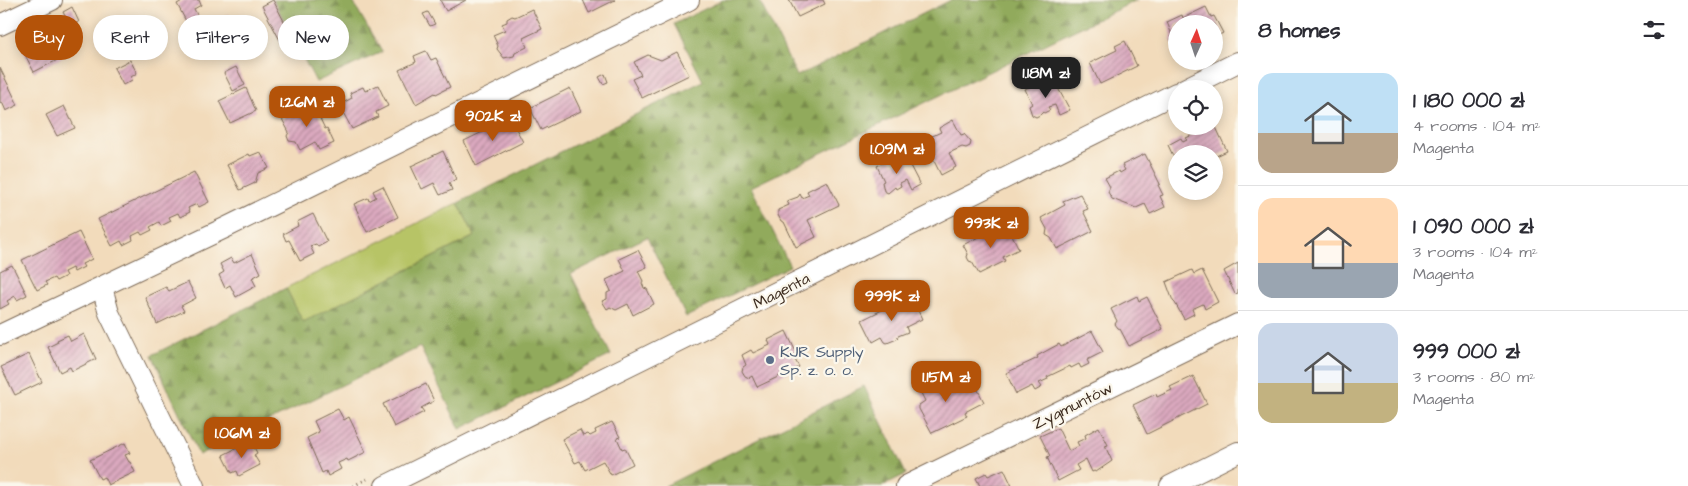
<!DOCTYPE html>
<html lang="en">
<head>
<meta charset="utf-8">
<style>
	body { margin:0; font-family:"Architects Daughter",sans-serif; background:#f7f7f7; color:#2b2b33; height:100vh; display:flex; flex-direction:column; font-size:19px; white-space:nowrap }
	* { box-sizing:border-box; margin:0 }
	p { font-size:16px; color:#7c7c81 }
	.icon { flex:none; width:28px; height:28px; fill:none; stroke:currentColor; stroke-width:2; stroke-linecap:round; stroke-linejoin:round }
	.map { position:relative; flex:1; overflow:hidden }
	.drawer { display:flex; flex-direction:column; background:#fff; width:450px }
	.drawer>* { flex:none }
	.hud { position:absolute; left:15px; top:15px; width:475px; height:45px; display:flex; gap:10px }
	.needle { width:32px; rotate:3deg }
	.tools { position:absolute; left:1168px; top:15px; display:grid; gap:10px }
	.tools a { display:grid; place-items:center; width:55px; height:55px; border-radius:50%; background:#fff; box-shadow:0 2px 12px #0003; font-size:25px }
	.price { position:absolute; translate:-50% -42px; padding:0 11px; border-radius:10px; background:#b45309; color:#fff; font-size:16px; line-height:32px; filter:drop-shadow(0 1px 2px #0008) }
	.price::after { content:''; position:absolute; left:50%; top:30px; width:15px; height:11px; margin-left:-8px; background:inherit; clip-path:polygon(0 0,100% 0,50% 100%) }
	.price.on { background:#222; color:#fff }
	ul { padding:0; list-style:none }
	li { display:flex; align-items:center; gap:15px; height:125px; padding:0 20px }
	li+li { border-top:1px solid #e1e1e2 }
	li span { display:grid; place-items:center; flex:none; width:140px; height:100px; border-radius:15px; color:#555 }
	li>.icon { margin-inline-start:auto }
	span .icon { width:60px; height:60px; fill:#fffc; stroke-width:1 }
	li b { font-size:21px }
	h2 { display:flex; justify-content:space-between; align-items:center; height:60px; padding:0 20px; font-size:21px }
	.chip { padding:0 18px; border-radius:22px; background:#fff; box-shadow:0 2px 12px #0003; font-size:18px; line-height:45px }
	.chip.on { background:#b45309; color:#fff }
	main { display:flex; flex:1; min-height:0 }
	.map>svg:first-child { display:block }
	.green { fill:#b7c466; stroke:#797742 }
	.forest { fill:url(#forest-firs); stroke:#666a3c }
	.building { fill:url(#building-hatch) }
	.lines { fill:none; stroke-linecap:round; stroke-linejoin:round }
	.minor-casing { stroke:#7b6855; stroke-width:22 }
	.path { stroke:#7b6855; stroke-width:3; stroke-dasharray:1 4; stroke-linecap:butt }
	.minor { stroke:#fff; stroke-width:20 }
	.service-dot { fill:#5c6f8a; stroke:#fbf7ec; stroke-width:2 }
	.labels { text-anchor:middle; stroke-width:4.5; stroke-linejoin:round; paint-order:stroke }
	.street-label { font-size:16px; fill:#3b2a1e; stroke:#fbf7ec }
	.service-label { font-size:16px; fill:#4e5e75; stroke:#fbf7ec; text-anchor:start }
</style>
</head>
<body>
<main>
<div class="map">
<svg width="1238" height="486" viewBox="0 0 1238 486">
	<defs>
		<pattern id="forest-firs" width="22" height="20" patternUnits="userSpaceOnUse" patternTransform="scale(1.25)"><rect width="22" height="20" fill="#91aa5b"/><path d="M5 1l3.5 6h-7zM16 11l3.5 6h-7z" fill="#788b4b"/></pattern>
		<pattern id="building-hatch" width="6" height="6" patternUnits="userSpaceOnUse" patternTransform="scale(1.25)"><rect width="6" height="6" fill="#dba9bf"/><path d="M-1 1l2-2M0 6l6-6M5 7l2-2" fill="none" stroke="#b38a9b"/></pattern>
	</defs>
	<rect width="100%" height="100%" fill="#fbf7ec"/>
	<filter id="ink" filterUnits="userSpaceOnUse"><feTurbulence type="fractalNoise" baseFrequency=".02" numOctaves="2"/><feDisplacementMap in="SourceGraphic" scale="10" xChannelSelector="R" yChannelSelector="G"/><feConvolveMatrix kernelMatrix="1 2 1 2 8 2 1 2 1" color-interpolation-filters="sRGB"/></filter>
	<filter id="wash" filterUnits="userSpaceOnUse"><feTurbulence type="fractalNoise" baseFrequency=".0096" numOctaves="4" result="noise"/><feDisplacementMap in="SourceGraphic" scale="20" xChannelSelector="R" yChannelSelector="G"/><feGaussianBlur stdDeviation="1.12" result="paint"/><feColorMatrix in="noise" values="0 0 0 0 0 0 0 0 0 0 0 0 0 0 0 0 0 1.4 0 .05"/><feComposite in="paint" operator="in"/></filter>
	<g filter="url(#wash)">
		<rect width="100%" height="100%" fill="#f2dbbb"/>
		<path class="green" d="M458,203L475,236L303,323L286,288Z"/>
		<path class="forest" d="M273,0H352L382,52L316,82Z
			M723,0H759L797,76L951,0H1137L751,187L790,266L686,317L647,237L571,274L611,355L460,429L420,347L199,455L152,355L286,288L303,322L475,236L458,203L703,81L674,24Z
			M864,386L906,474L882,486H665Z"/>
		<g id="blocks">
			<path class="building" d="M184,0H199L201,5L194,9L208,36L197,42L177,4Z
				M273,0L299,50L293,53L287,44L283,46L262,6Z
				M440,0H466L446,11Z
				M583,0H615L589,13Z
				M789,0H823L825,4L798,17Z
				M72,7L79,22L70,26L63,12Z
				M1206,7L1211,17L1214,16L1223,33L1214,38V24H1176V46L1173,44L1171,40L1172,35L1167,22L1182,15L1183,18Z
				M532,9L542,29L523,38L527,47L515,53L514,56L504,58L497,49L498,46L493,35L505,30L502,24L507,22V19L512,16L515,17Z
				M428,12L435,24L430,26L423,14Z
				M229,14L235,31L227,34L221,17Z
				M123,19L134,42L110,53L99,31Z
				M61,28L73,52L34,72L21,47Z
				M1125,41L1137,66L1100,84L1090,63L1117,50L1115,46Z
				M426,51L431,60L436,58L450,87L436,94L435,93L416,104L399,70L416,62L414,56Z
				M677,52L689,75L642,98L632,79L641,75L634,62L648,55L661,60Z
				M130,60L137,73L131,77L132,80L123,85L114,68Z
				M236,67L245,85L233,91L224,73Z
				M0,68L18,105L6,111L2,102L0,103Z
				M605,74L608,82L603,84L599,77Z
				M1054,81L1070,110L1059,115L1055,105L1048,107L1050,110L1044,113L1043,112L1040,115L1036,117L1032,115L1029,106L1032,104L1025,89L1039,82L1042,87Z
				M378,85L388,106L376,112L378,117L352,129L339,105L352,98L350,93L363,87L365,91Z
				M246,88L256,111L230,123L219,101Z
				M570,88L581,111L541,130L530,108Z
				M301,102L314,106L325,129L327,128L334,143L319,150L315,142L300,150L296,142L289,141L287,136L289,132L282,119L293,113L296,105Z
				M64,106L75,128L57,136L46,115Z
				M953,120L961,135L964,134L971,142L970,146L966,148L962,147L949,153L956,167L941,175L929,151L931,149L926,139L941,132L939,128Z
				M512,121L523,142L476,166L464,141L501,123L502,126Z
				M1214,123L1227,151L1214,157V154H1176V162L1168,145L1181,138L1183,142L1187,140L1186,138L1203,130L1200,126H1214Z
				M443,151L456,179L449,183L452,190L440,195L434,183L422,189L411,166Z
				M260,152L269,168L258,173L255,183L240,190L227,165L249,154L250,156Z
				M1145,154L1160,184L1158,185L1163,195L1160,196L1165,207L1150,214L1145,204L1136,208L1112,199L1108,192L1110,187L1105,178L1119,171L1120,173L1125,170L1122,165Z
				M906,158L920,185L911,190L906,180L900,183L901,186L896,189L895,187L888,193L884,191L882,182L884,181L877,166L891,159L893,164Z
				M194,172L209,202L199,207L197,204L190,207L188,208L190,212L180,217L178,213L169,217L171,221L161,226L159,222L150,227L152,230L142,235L140,232L132,236L133,240L123,245L121,241L112,246L98,219Z
				M827,181L839,205L808,220L816,237L796,247L784,222L781,221L778,215V210L789,205L787,201L798,197L800,194L802,198L809,195L807,191Z
				M383,186L398,217L367,232L354,204L368,198L369,201L376,197L373,191Z
				M1080,194L1088,209L1083,211L1093,231L1057,249L1051,238L1046,235L1047,229L1041,218L1065,205L1063,201Z
				M313,214L327,242L318,247L316,244L310,246L314,254L300,261L289,240L286,241L283,234L298,226L297,222Z
				M1008,227L1019,249L1003,257L1005,261L979,274L972,262L969,261L967,257L968,254L963,245L990,231L991,235Z
				M79,232L92,259L82,264L84,267L74,272L72,268L64,272L66,276L56,281L54,278L45,282L47,285L37,290L22,260Z
				M638,250L647,267L638,271L643,281L642,283L644,288L647,289L654,304L633,315L628,304L616,310L610,307L607,309L602,301L607,299V293L611,291L606,280L625,271L619,259Z
				M252,254L261,273L252,278L256,286L236,297L230,285L225,288L219,275L224,272L220,264L231,258L234,263Z
				M1238,263V293L1235,294L1224,271Z
				M12,265L27,295L17,300L15,296L7,301L9,304L0,309V271Z
				M1192,270L1194,274L1202,270L1218,302L1205,309L1203,304L1192,309L1194,314L1184,319L1175,303L1173,301L1166,282Z
				M188,282L196,298L181,306L184,311L157,324L145,297L166,287L169,291Z
				M1137,296L1139,301L1147,297L1163,329L1129,346L1120,329L1118,328L1115,324L1117,321L1111,309Z
				M913,300L922,319L906,327L908,332L898,336L897,339L887,343L885,342L882,337L873,342L862,320L894,304L896,308Z
				M786,331L797,354L793,356L799,367L757,387L752,376L749,378L745,376L742,371L743,367L746,365L742,355L751,350L753,353L770,345L768,340Z
				M1092,331L1103,352L1087,360L1089,364L1081,368L1079,364L1071,368L1070,366L1047,377L1048,379L1039,383L1042,387L1035,391L1032,386L1016,394L1006,373L1038,358L1037,356L1059,344L1061,347Z
				M84,334L96,359L72,371L70,367L60,372L48,347L58,342L57,340L68,335L71,341Z
				M29,354L42,382L15,395L1,367Z
				M938,374L946,391L953,388L955,392L974,382L984,402L965,412L967,416L932,433L919,409V405L925,401L917,385Z
				M1193,376L1207,404L1147,434L1133,405L1156,394L1157,397L1172,390L1170,387Z
				M426,384L434,401L421,408L424,412L394,427L383,404Z
				M338,409L344,420L349,417L366,452L348,461L347,459L338,463L341,469L328,476L326,471L322,473L307,438L319,432L314,421Z
				M612,422L620,437L617,438L622,449L625,448L633,464L611,475L603,461L585,470L580,461L575,463L562,439L580,430L583,436L588,434L590,436L596,433L595,430Z
				M1099,427L1108,445L1105,446L1112,461L1096,472L1094,471L1092,472L1086,459L1076,465L1079,470L1058,481L1047,457L1050,456L1040,436L1058,428L1069,451L1079,446L1077,442L1086,438L1085,435Z
				M251,441L257,453L254,455L260,465L239,476L237,471L232,473L223,455Z
				M125,443L130,453L125,455L129,462H130L135,472L108,485L104,477L100,479L90,460Z
				M1004,469L1012,486H980L976,478L986,473L988,476Z"/>
		</g>
	</g>
	<g filter="url(#ink)">
		<use href="#blocks" fill-opacity="0" stroke="#7b6855" stroke-width="1"/>
		<g class="lines">
			<g class="minor-casing">
				<path id="minor" d="M0,25L52,0
					M1184,89L1238,62
					M102,287L109,313L194,486
					M0,335L227,227L689,0
					M385,486L644,358L1176,93
					M906,486L1238,324
					M1170,486L1238,452"/>
			</g>
			<path class="path" d="M353,486L367,479"/>
			<use href="#minor" class="minor"/>
		</g>
	</g>
	<circle class="service-dot" cx="770" cy="360" r="5"/>
	<g class="labels">
		<g class="street-label">
			<text transform="translate(781 290) rotate(-27)" y="6">Magenta</text>
			<text transform="translate(1072 405) rotate(-26)" y="6">Zygmuntów</text>
		</g>
		<g class="service-label">
			<text x="780" y="357">KJR Supply<tspan x="780" dy="18">Sp. z. o. o.</tspan></text>
		</g>
	</g>
</svg>
<div class="tools">
<a><svg class="needle" viewBox="-14 -14 28 28"><path d="M0-13l5 13h-10z" fill="#e53935"/><path d="M0 13l5-13h-10z" fill="#7c7c81"/></svg></a>
<a><svg class="icon" aria-label="locate" viewBox="0 0 24 24"><circle cx="12" cy="12" r="6"/><path d="M12 2v4M12 18v4M2 12h4M18 12h4"/></svg></a>
<a><svg class="icon" aria-label="layers" viewBox="0 0 24 24"><path d="M12 4l9 5-9 5-9-5zM3 14l9 5 9-5"/></svg></a>
</div>
<b class="price on" style="left:1046px;top:99px">1.18M zł</b>
<b class="price" style="left:307px;top:128px">1.26M zł</b>
<b class="price" style="left:493px;top:142px">902K zł</b>
<b class="price" style="left:897px;top:175px">1.09M zł</b>
<b class="price" style="left:991px;top:249px">993K zł</b>
<b class="price" style="left:892px;top:322px">999K zł</b>
<b class="price" style="left:946px;top:403px">1.15M zł</b>
<b class="price" style="left:242px;top:459px">1.06M zł</b>
<div class="hud">
<a class="chip on">Buy</a>
<a class="chip">Rent</a>
<a class="chip">Filters</a>
<a class="chip">New</a>
</div>
</div>
<section class="drawer">
<h2>8 homes<svg class="icon" aria-label="filters" viewBox="0 0 24 24"><path d="M4 7h16M4 17h16"/><circle cx="9" cy="7" r="2"/><circle cx="15" cy="17" r="2"/></svg></h2>
<ul>
<li><span style="background:linear-gradient(#bfe0f5 60%,#b9a48a 0)"><svg class="icon" aria-label="home" viewBox="0 0 24 24"><path d="M3 11l9-7 9 7M6 9v11h12V9"/></svg></span><div><b>1 180 000 zł</b><p>4 rooms · 104 m²</p><p>Magenta</p></div></li>
<li><span style="background:linear-gradient(#ffd9b3 65%,#9aa5b1 0)"><svg class="icon" aria-label="home" viewBox="0 0 24 24"><path d="M3 11l9-7 9 7M6 9v11h12V9"/></svg></span><div><b>1 090 000 zł</b><p>3 rooms · 104 m²</p><p>Magenta</p></div></li>
<li><span style="background:linear-gradient(#c9d6e8 60%,#c2b280 0)"><svg class="icon" aria-label="home" viewBox="0 0 24 24"><path d="M3 11l9-7 9 7M6 9v11h12V9"/></svg></span><div><b>999 000 zł</b><p>3 rooms · 80 m²</p><p>Magenta</p></div></li>
</ul>
</section>
</main>
</body>
</html>
